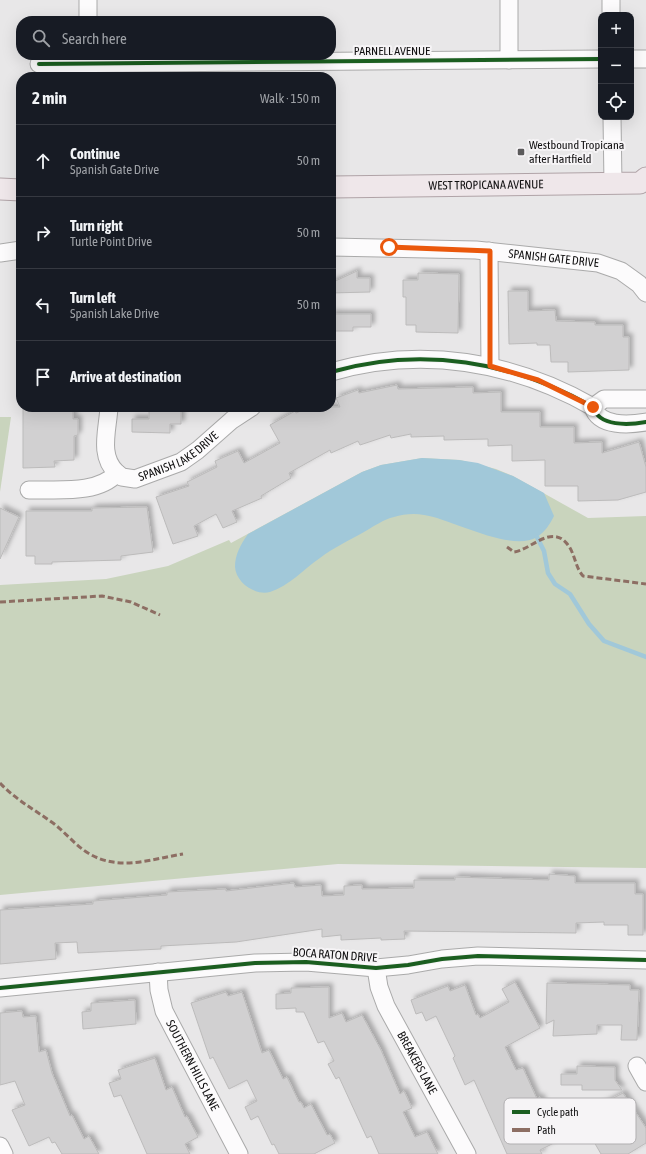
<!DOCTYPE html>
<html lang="en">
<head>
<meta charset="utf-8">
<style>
	body { margin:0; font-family:"Asap Condensed",sans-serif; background:#20242c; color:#f1f3f6 }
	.controls { position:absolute; right:12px; top:12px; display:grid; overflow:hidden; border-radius:8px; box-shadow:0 4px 16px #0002 }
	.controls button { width:36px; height:36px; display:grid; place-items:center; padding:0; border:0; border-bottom:1px solid #363941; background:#171b24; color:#f1f3f6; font:20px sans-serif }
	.stop { position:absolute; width:12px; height:12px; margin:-9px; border:3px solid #ea580c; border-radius:50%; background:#fff }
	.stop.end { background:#ea580c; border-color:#fff; box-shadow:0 1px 4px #0008 }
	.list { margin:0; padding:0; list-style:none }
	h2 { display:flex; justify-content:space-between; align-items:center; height:52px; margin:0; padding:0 16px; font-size:17px }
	h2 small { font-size:13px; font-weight:400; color:#9ea1a6 }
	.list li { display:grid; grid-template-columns:26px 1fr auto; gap:12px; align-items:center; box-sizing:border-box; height:72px; padding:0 16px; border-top:1px solid #363941 }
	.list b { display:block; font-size:15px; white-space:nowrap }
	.list p { margin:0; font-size:13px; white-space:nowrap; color:#9ea1a6 }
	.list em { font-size:13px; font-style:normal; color:#9ea1a6 }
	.icon { flex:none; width:22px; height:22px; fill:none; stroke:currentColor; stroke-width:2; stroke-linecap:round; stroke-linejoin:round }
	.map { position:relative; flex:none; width:646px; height:1154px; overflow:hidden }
	.search { position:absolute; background:#171b24; box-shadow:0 4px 16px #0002; left:16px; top:16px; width:320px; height:44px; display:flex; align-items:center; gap:10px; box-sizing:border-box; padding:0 14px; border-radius:16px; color:#9ea1a6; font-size:15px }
	.panel { position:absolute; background:#171b24; box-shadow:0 4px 16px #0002; left:16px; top:72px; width:320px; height:340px; border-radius:16px }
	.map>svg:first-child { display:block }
	.green { fill:#c9d4bd }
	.water { fill:#a1c8d9 }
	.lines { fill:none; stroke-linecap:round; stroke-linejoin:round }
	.stream { stroke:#a1c8d9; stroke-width:4.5 }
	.building { fill:#d1d0d1; stroke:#bcbbbb; filter:url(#shadow) }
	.minor-casing { stroke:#aaa; stroke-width:19 }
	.major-casing { stroke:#b0a3a7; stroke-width:23 }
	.minor { stroke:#fcfbfc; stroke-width:17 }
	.major { stroke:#efe7ea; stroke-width:21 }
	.quiet { stroke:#8d6e63; stroke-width:3; stroke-dasharray:6 3; stroke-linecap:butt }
	.cycleway-casing { stroke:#f6f4f6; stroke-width:6 }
	.cycleway { stroke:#1b5e20; stroke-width:4 }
	.route { stroke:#ea580c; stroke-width:5 }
	.poi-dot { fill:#5c5b5c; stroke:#f6f4f6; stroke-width:1.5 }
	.labels { text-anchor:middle; stroke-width:4; stroke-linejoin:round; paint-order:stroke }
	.street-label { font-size:12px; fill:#100f10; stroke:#f6f4f6 }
	.poi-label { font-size:12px; fill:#100f10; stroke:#f6f4f6; text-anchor:start }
	.key { fill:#f6f4f6; stroke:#b1afb1; stroke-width:1 }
	.key-label { font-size:11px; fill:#100f10 }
</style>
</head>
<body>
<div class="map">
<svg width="646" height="1154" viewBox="0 0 646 1154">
	<defs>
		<filter id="shadow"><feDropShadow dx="3.5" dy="-3.5" stdDeviation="2" flood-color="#0004"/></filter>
	</defs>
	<rect width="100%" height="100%" fill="#e8e7e8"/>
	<!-- green -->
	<g class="green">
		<path d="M0 417H11L0 492Z"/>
		<path d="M422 458 460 460 496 469 513 476 588 518 646 516V868L338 864 0 895V585L106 579 168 566 229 540 231 543 362 472 381 465Z"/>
	</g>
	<!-- water -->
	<path class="water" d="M422 458 459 460 478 463 513 476 544 493 554 516C550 524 545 532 537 537 511 553 452 519 424 515 415 513 403 514 394 517 384 519 373 527 364 532 350 540 333 548 320 558 304 569 289 586 270 592 256 596 236 583 235 567 235 554 241 544 248 534L362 472 381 465Z"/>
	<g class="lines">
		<!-- stream -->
		<path class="stream" d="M537 537 544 551 548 573 555 584 570 594 589 624 604 641 646 657"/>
	</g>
	<!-- building -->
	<g class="building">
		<path d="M357 271V278H370V292L331 293V283Z"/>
		<path d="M418 273 459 274 458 333 416 332V325H406V297H403V280H418Z"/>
		<path d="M508 291H528V311L555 310 556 321 595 322V325H623V337H629V370L568 372V362H551L550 345H537V343L509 344Z"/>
		<path d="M331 314H371V327H353V331H331Z"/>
		<path d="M397 385 398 389 473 387V393L501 392V412H540V427H574V443L602 442V453L639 442 646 467V492L618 500 578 501V486H545V460L512 461V445L488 446V439L444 440V436L411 437V434L391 438 390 435 360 445 358 441 331 453 330 450 289 473 291 478 261 496 262 498 232 511 237 522 223 528 216 514 194 526 198 536 173 544 156 497 189 486 187 482 217 467 215 461 238 451 244 463 280 443 270 425 295 411 296 413 311 407H340L336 398 358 390 359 393Z"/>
		<path d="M149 407H181V424H170V433L132 432V419H149Z"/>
		<path d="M23 409H73V419H78V435L74 436V460L54 461 55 467 23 468Z"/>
		<path d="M147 507 153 552 121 556V560L52 562V564H35V556H26V511H92V508Z"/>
		<path d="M0 508 19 517 0 559Z"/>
		<path d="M549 874 575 876V883H635V894H643V935H628V925H604V922L576 923V933L404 931 405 939 381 940V938L341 940V935L322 937V929L236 942 161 946V949L78 953 77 942 55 943 56 959 0 964V910L93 904V901L167 895V892L226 889V891L294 883 295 887 321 885 322 896 344 895V886L362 885V889L414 888V880H455V877L549 880Z"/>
		<path d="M515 982 540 1028 505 1047 516 1070 523 1068 537 1099 540 1097 548 1114 546 1115 558 1141 540 1150 542 1154H507L474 1080 465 1085 453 1058 455 1056 436 1016 426 1021 422 1012 416 1014 411 1000 448 986 450 991 465 985 476 1015 478 1014 480 1018 509 1002 502 989Z"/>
		<path d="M547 983 630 985V990H639L637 1040H621L622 1025H597V1034L553 1036 554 1020 546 1024Z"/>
		<path d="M329 987V1018L342 1013 346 1022 362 1015 381 1050 400 1094 404 1091 412 1108 403 1112 415 1137 427 1132 438 1154H379L371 1136 367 1138 339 1077 336 1079 328 1064 334 1061 324 1041 318 1043 304 1012H296V1008L276 1009V994L291 993V988Z"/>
		<path d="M226 992 228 996 242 992 262 1053 269 1050 283 1079 287 1077 299 1102H301L304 1108 311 1104 327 1135 330 1134 335 1143 314 1154H279L274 1144 272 1145 258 1116 251 1120 245 1107 257 1101 247 1080 229 1089 213 1057 210 1059 191 1003Z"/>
		<path d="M135 1000 136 1024 83 1029 82 1012 91 1011V1003Z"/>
		<path d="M22 1011 23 1017 36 1016 39 1052 46 1050 52 1073 70 1116 72 1115 84 1139 89 1136 99 1154H62L55 1142 52 1143 49 1137 29 1146 12 1110 25 1105 15 1081 0 1085V1013Z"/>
		<path d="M155 1058 166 1090 172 1087 185 1117 187 1116 198 1137 185 1144 190 1154H147L121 1095 114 1097 109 1083 121 1079 118 1070Z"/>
		<path d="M577 1066 615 1067V1080L622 1090H582V1085H561V1074H577Z"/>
		<path d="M623 1093 646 1128V1143L628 1154H601L579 1116Z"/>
	</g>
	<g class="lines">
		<!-- minor casing -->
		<g class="minor-casing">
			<g id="minor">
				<path d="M509 0V60"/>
				<path d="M611 0V15"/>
				<path d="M88 21V0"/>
				<path d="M631 59H646"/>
				<path d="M39 64 601 59"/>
				<path d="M612 117 613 184"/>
				<path id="s1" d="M331 247 476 250 598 263 621 271 639 284 646 293"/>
				<path d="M489 251 490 366"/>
				<path d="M0 253 21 250"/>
				<path d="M331 372C421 346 513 361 593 407 599 427 629 425 646 422"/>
				<path d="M109 407C108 429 98 456 117 473"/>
				<path d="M593 407 604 399H646"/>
				<path id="s2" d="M29 490C57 489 97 495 117 473L122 477 135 479 181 462 198 450 232 420 252 407"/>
				<path id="s3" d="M376 968 379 987 386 1006 467 1154"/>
				<path id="s4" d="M158 972 159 990 164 1011 239 1154"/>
				<path d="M0 988 255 963 306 962 376 968 408 965 442 959 478 956 646 960"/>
				<path d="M637 1066 646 1082"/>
				<path d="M0 1146 4 1154"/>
			</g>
		</g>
		<!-- major casing -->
		<g class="major-casing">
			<g id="major">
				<path id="s5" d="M331 187 640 183 646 178"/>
				<path d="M0 189 21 190"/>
			</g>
		</g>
		<!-- minor -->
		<use href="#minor" class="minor"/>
		<!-- major -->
		<use href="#major" class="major"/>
		<!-- quiet -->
		<g class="quiet">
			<path d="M507 547 514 552C531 550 552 523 568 545 575 554 575 567 583 576L646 584"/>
			<path d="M0 602 102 596 131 602 160 615"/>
			<path d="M0 783C16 800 35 810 53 823 66 833 75 845 88 853 119 872 151 859 183 854"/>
		</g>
		<!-- cycleway casing -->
		<g class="cycleway-casing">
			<g id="cycleway">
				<path d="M39 64 601 59"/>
				<path d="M331 372C421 346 513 361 593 407 599 427 629 425 646 422"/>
				<path d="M0 988 255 963 306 962 376 968 408 965 442 959 478 956 646 960"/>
			</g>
		</g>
		<!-- cycleway -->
		<use href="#cycleway" class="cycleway"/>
	</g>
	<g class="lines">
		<!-- route -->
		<path class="route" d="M389 247 490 251V366L538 380 593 407"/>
	</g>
	<!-- markers -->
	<rect class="poi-dot" x="517" y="148" width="8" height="8" rx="2"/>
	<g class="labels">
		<!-- street labels -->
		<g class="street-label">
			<text x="392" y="55">PARNELL AVENUE</text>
			<text dy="4" stroke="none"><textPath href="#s5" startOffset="155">WEST TROPICANA AVENUE</textPath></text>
			<text dy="4" stroke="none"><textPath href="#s1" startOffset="223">SPANISH GATE DRIVE</textPath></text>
			<text dy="4" stroke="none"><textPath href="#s2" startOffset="161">SPANISH LAKE DRIVE</textPath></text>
			<text transform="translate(335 955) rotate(4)" y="4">BOCA RATON DRIVE</text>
			<text dy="4" stroke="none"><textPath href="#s3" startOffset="104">BREAKERS LANE</textPath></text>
			<text dy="4" stroke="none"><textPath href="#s4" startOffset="101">SOUTHERN HILLS LANE</textPath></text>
		</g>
		<!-- poi labels -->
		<g class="poi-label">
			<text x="529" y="149">Westbound Tropicana<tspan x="529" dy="14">after Hartfield</tspan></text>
		</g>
	</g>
	<!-- legend -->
	<rect x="504" y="1098" width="132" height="46" rx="6" class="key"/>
	<rect x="512" y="1110" width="18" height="4" fill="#1b5e20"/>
	<rect x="512" y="1128" width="18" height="4" fill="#8d6e63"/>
	<g class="key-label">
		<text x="537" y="1116">Cycle path</text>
		<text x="537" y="1134">Path</text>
	</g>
</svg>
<div class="controls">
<button>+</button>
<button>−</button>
<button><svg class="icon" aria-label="locate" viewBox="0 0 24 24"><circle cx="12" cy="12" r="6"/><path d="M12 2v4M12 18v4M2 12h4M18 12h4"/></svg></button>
</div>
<div class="stop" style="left:389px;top:247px"></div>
<div class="stop end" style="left:593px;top:407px"></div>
<div class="search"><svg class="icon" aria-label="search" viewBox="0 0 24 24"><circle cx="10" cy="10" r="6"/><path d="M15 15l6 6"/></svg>Search here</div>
<section class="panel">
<h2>2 min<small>Walk · 150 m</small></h2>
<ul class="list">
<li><svg class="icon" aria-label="ahead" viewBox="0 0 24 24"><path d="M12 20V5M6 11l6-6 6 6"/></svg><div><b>Continue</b><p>Spanish Gate Drive</p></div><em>50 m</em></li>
<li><svg class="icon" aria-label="right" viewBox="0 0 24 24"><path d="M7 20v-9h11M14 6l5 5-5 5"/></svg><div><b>Turn right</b><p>Turtle Point Drive</p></div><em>50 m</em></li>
<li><svg class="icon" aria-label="left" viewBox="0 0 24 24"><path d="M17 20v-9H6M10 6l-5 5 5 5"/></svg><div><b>Turn left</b><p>Spanish Lake Drive</p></div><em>50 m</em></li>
<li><svg class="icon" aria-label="arrive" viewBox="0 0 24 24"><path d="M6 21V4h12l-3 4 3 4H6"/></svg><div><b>Arrive at destination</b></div></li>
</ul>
</section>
</div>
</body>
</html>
